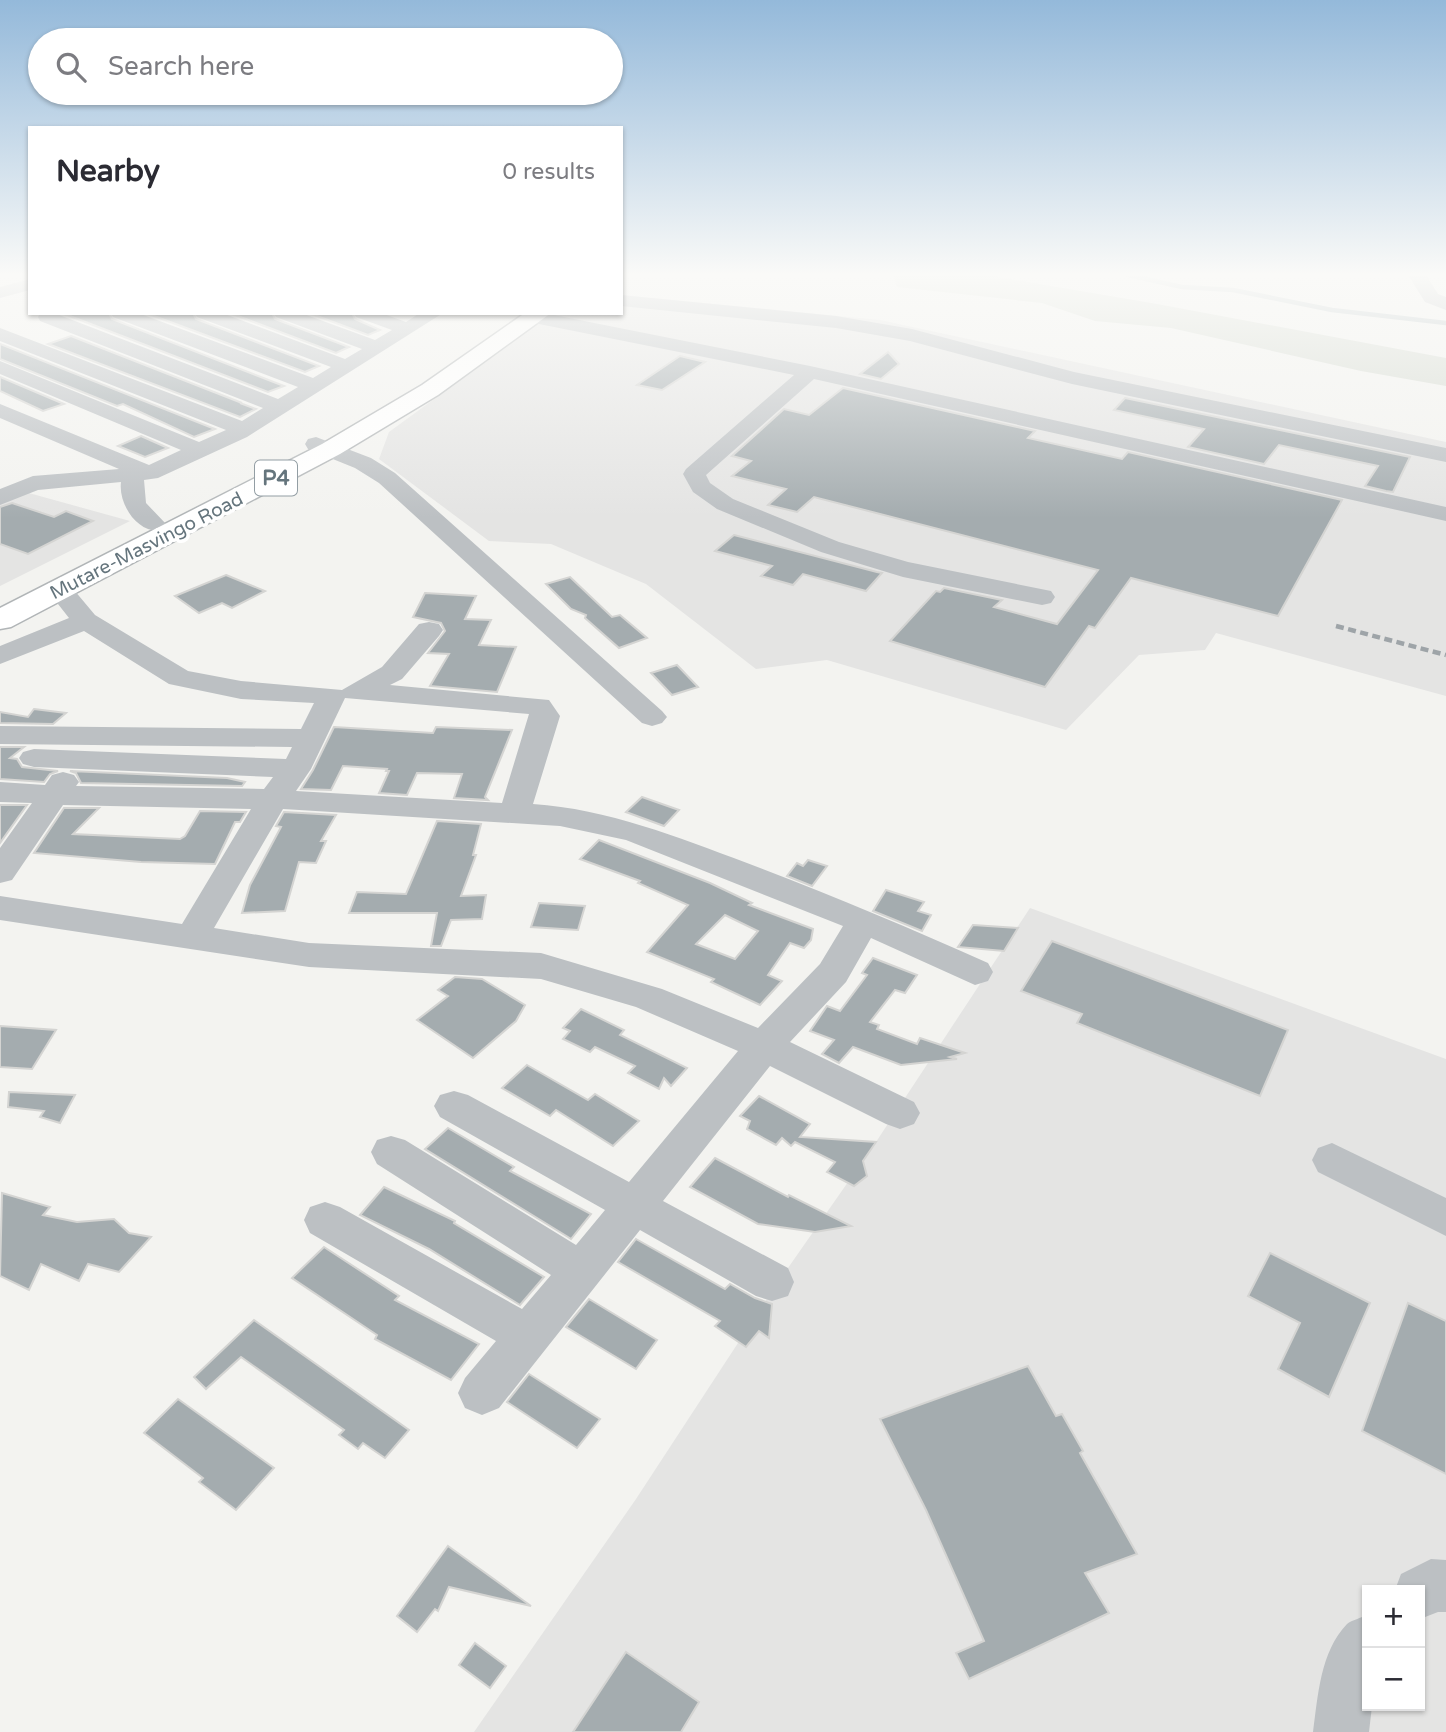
<!DOCTYPE html>
<html lang="en">
<head>
<meta charset="utf-8">
<style>
	body { margin:0; font-family:"Varela Round",sans-serif; background:#f2f2f3; color:#2b2b33 }
	.controls { position:absolute; right:21px; bottom:21px; display:grid; overflow:hidden; border-radius:0px; box-shadow:0 2px 5px #0004 }
	.controls button { width:63px; height:63px; display:grid; place-items:center; padding:0; border:0; border-bottom:2px solid #e1e1e2; background:#fff; color:#2b2b33; font:35px sans-serif }
	.list { margin:0; padding:0; list-style:none }
	h2 { display:flex; justify-content:space-between; align-items:center; height:91px; margin:0; padding:0 28px; font-size:30px }
	h2 small { font-size:23px; font-weight:400; color:#7c7c81 }
	.icon { flex:none; width:38px; height:38px; fill:none; stroke:currentColor; stroke-width:2; stroke-linecap:round; stroke-linejoin:round }
	.map { position:relative; flex:none; width:1446px; height:1732px; overflow:hidden }
	.search { position:absolute; background:#fff; box-shadow:0 2px 5px #0004; left:28px; top:28px; width:595px; height:77px; display:flex; align-items:center; gap:18px; box-sizing:border-box; padding:0 24px; border-radius:38px; color:#7c7c81; font-size:26px }
	.panel { position:absolute; background:#fff; box-shadow:0 2px 5px #0004; left:28px; top:126px; width:595px; height:189px; border-radius:0px }
	.map>svg:first-child { display:block }
	.built { fill:#e4e4e3; fill-rule:evenodd }
	.green { fill:#d5dad1 }
	.lines { fill:none; stroke-linecap:round; stroke-linejoin:round }
	.stream { stroke:#b6c1c4; stroke-width:4.5 }
	.building { fill:#a4acaf; stroke:#d4d4d2; stroke-width:2; fill-rule:evenodd }
	.highway-casing { stroke:#b1b5b7; stroke-width:3 }
	.minor { fill:#bcc0c3; fill-rule:evenodd }
	.highway { fill:#fff; fill-rule:evenodd }
	.rail { stroke:#9ea4a8; stroke-width:4.5; stroke-dasharray:8 4.5; stroke-linecap:butt }
	.labels { text-anchor:middle; stroke-width:7; stroke-linejoin:round; paint-order:stroke }
	.far-street-label { font-size:19px; fill:#65757d; stroke:#fff }
	.shield { fill:#fff; stroke:#939ea4; stroke-width:2 }
	.shield-label { font-size:21px; font-weight:bold; fill:#65757d }
</style>
</head>
<body>
<div class="map">
<svg width="1446" height="1732" viewBox="0 0 1446 1732">
	<rect width="100%" height="100%" fill="#f3f3f0"/>
	<!-- built -->
	<g class="built">
		<path d="M621 295 880 320 1446 442V696L1216 633 1205 650 1139 655 1066 730 827 660 756 669 646 584 551 544 489 541 379 459 389 432 552 313H621Z"/>
		<path d="M18 490 130 521 0 586V498Z"/>
		<path d="M1030 908 1446 1059V1732H474L636 1499 774 1288 876 1142ZM1367 1590H1420V1706H1367Z"/>
	</g>
	<!-- green -->
	<path class="green" d="M893 275H987L1157 304 1446 358V386L1361 371 1171 328 1095 321 1042 303 897 287Z"/>
	<g class="lines">
		<!-- stream -->
		<path class="stream" d="M1128 275 1182 287 1233 290 1332 310 1446 323"/>
	</g>
	<!-- building -->
	<g class="building">
		<path d="M62 313H109L112 319 284 386 268 392Z"/>
		<path d="M146 313H193L196 319 319 366 305 372Z"/>
		<path d="M230 313H272L275 319 349 347 336 353Z"/>
		<path d="M309 313H352L355 319 380 330 368 335Z"/>
		<path d="M71 336 242 403H240L256 409 240 417 48 344Z"/>
		<path d="M0 344 215 429 194 437 123 404 117 406 0 359Z"/>
		<path d="M888 352 899 364 881 379 860 374Z"/>
		<path d="M680 356 705 362 662 390 637 385Z"/>
		<path d="M0 377 64 404 43 411 0 391Z"/>
		<path d="M843 388 1035 431 1028 438 1122 459 1128 452 1342 500 1278 616 1131 578 1095 628 1089 626 1045 687 890 641 936 591 940 592 944 588 1002 600 994 607 1057 624 1098 570 814 497 797 512 768 505 786 489 732 476 751 461 732 456 784 409 809 415Z"/>
		<path d="M1125 398 1410 457 1393 492 1386 491 1365 486 1378 466 1279 445 1264 464 1188 447 1204 429 1114 410Z"/>
		<path d="M141 436 168 448 145 457 118 446Z"/>
		<path d="M12 503 54 517 66 511 93 521 28 554 0 544V507Z"/>
		<path d="M734 535 877 572 882 573 866 591 803 574 793 585 761 576 772 566 715 551Z"/>
		<path d="M226 575 265 591 232 608 222 603 199 613 175 596Z"/>
		<path d="M570 577 612 617 620 615 647 638 619 648 585 618 586 615 571 609 546 584Z"/>
		<path d="M425 593 476 596 465 619 491 620 479 645 516 647 497 692 430 686 449 654 428 653 445 631 441 623 413 617Z"/>
		<path d="M677 665 698 687 672 695 651 673Z"/>
		<path d="M34 709 66 713 53 724 0 723V712L28 717Z"/>
		<path d="M334 727 433 733 436 727 512 730 485 797 488 800 454 798 462 774 417 773 407 795 379 793 389 771H386L387 769 343 766 331 790 301 789 313 770Z"/>
		<path d="M0 747H24L10 758 17 759 22 767 58 771 50 774 44 782 0 779Z"/>
		<path d="M70 771 227 778 245 782 242 786 81 783 76 773Z"/>
		<path d="M642 797 679 810 664 826 626 812Z"/>
		<path d="M0 805H27L0 843Z"/>
		<path d="M64 808H99L73 834 180 839 185 836 200 811 246 812 240 822H235L215 864 141 862 34 853Z"/>
		<path d="M284 812 336 815 321 841H326L316 863 299 862 285 911 242 913 250 885 281 827 276 826Z"/>
		<path d="M437 821 481 824 473 855H476L461 896 486 895 482 919 451 920 441 946H431L437 913H349L357 892 406 894Z"/>
		<path d="M599 840 710 883 752 903 749 905 813 929 811 940 804 948 790 943 768 975 782 981 760 1005 711 982 714 979 647 952 688 905 638 883 640 881 580 859ZM725 915 758 931 735 959 696 944Z"/>
		<path d="M808 860 827 866 812 886 787 876 797 863 803 866Z"/>
		<path d="M886 890 924 902 918 911 931 915 922 931 873 911Z"/>
		<path d="M539 903 585 906 578 930 531 927Z"/>
		<path d="M973 925 1018 928 1004 951 958 947Z"/>
		<path d="M1052 941 1288 1030 1260 1096 1077 1023 1082 1014 1021 991Z"/>
		<path d="M873 958 917 975 905 993 895 990 870 1022 879 1025 877 1029 917 1044 920 1038 965 1053 950 1057 957 1059 901 1065 853 1047 839 1063 822 1054 834 1040 810 1031 827 1006 840 1011 867 975 862 973Z"/>
		<path d="M455 977 482 979 525 1005 516 1021 473 1058 417 1020 448 996 438 990Z"/>
		<path d="M581 1009 624 1030 620 1035 687 1068 671 1086 664 1078 659 1089 628 1073 635 1066 595 1047 590 1052 563 1039 570 1031 563 1028Z"/>
		<path d="M0 1026 56 1030 32 1069 0 1067Z"/>
		<path d="M527 1065 588 1100 595 1094 639 1121 613 1146 556 1110 550 1116 502 1088Z"/>
		<path d="M9 1092 75 1095 60 1123 40 1117 44 1111 8 1107Z"/>
		<path d="M759 1096 810 1124 800 1137 876 1142 863 1161 867 1176 854 1186 827 1172 835 1162 795 1142 791 1146 782 1138 776 1145 747 1129 750 1121 740 1116Z"/>
		<path d="M448 1128 514 1167 510 1171 591 1214 571 1239 568 1237 425 1149Z"/>
		<path d="M715 1158 788 1197 789 1195 851 1226 815 1232 758 1224 690 1187Z"/>
		<path d="M384 1187 455 1221 454 1223 544 1277 520 1305 429 1249 360 1215Z"/>
		<path d="M2 1193 50 1207 43 1215 77 1222 114 1219 129 1233 151 1237 119 1272 88 1264 79 1281 41 1264 29 1290 0 1276Z"/>
		<path d="M636 1239 725 1289 730 1284 755 1298 772 1304 769 1338 759 1331 746 1347 715 1326 720 1321 618 1262Z"/>
		<path d="M324 1247 399 1296 395 1300 479 1344 451 1380 375 1339 377 1335 292 1278Z"/>
		<path d="M1270 1253 1370 1303 1329 1397 1278 1369 1300 1323 1248 1296Z"/>
		<path d="M589 1299 657 1340 636 1369 566 1327Z"/>
		<path d="M1408 1303 1446 1321V1474L1362 1431Z"/>
		<path d="M254 1320 409 1430 385 1458 363 1443 358 1449 339 1435 344 1430 241 1357 206 1389 194 1377Z"/>
		<path d="M1028 1366 1056 1416 1062 1414 1083 1451 1080 1453 1137 1554 1085 1573 1109 1613 969 1679 956 1653 984 1641 926 1510 880 1419Z"/>
		<path d="M529 1374 600 1419 577 1448 507 1402Z"/>
		<path d="M178 1399 274 1468 236 1510 199 1482 203 1478 144 1433Z"/>
		<path d="M448 1546 531 1606 449 1587 438 1611 435 1609 417 1632 397 1616Z"/>
		<path d="M475 1643 506 1666 490 1688 459 1665Z"/>
		<path d="M626 1652 699 1702 681 1732H573Z"/>
	</g>
	<g class="lines">
		<!-- highway casing -->
		<g class="highway-casing">
			<path id="highway" d="M525 313H551L438 395 340 454 11 627 0 629V608L322 444 422 385Z"/>
		</g>
		<!-- minor -->
		<g class="minor">
			<path d="M1408 275H1426L1438 294 1446 297V310L1425 302Z"/>
			<path d="M30 279V290L0 298V287Z"/>
			<path d="M621 295 836 316 912 329 1074 372 1446 448V462L1072 384 910 341 836 328 621 306Z"/>
			<path d="M40 313H54L278 399 298 387 113 317 111 313H138L313 378 331 367 197 317 195 313H222L345 359 362 349 276 317 274 313H301L375 340 392 330 356 317 354 313H381L406 322 420 313H443L247 437 158 478 144 480 146 503 167 525 164 530C139 536 118 505 121 482L38 490 0 505V489L33 476 119 469 0 418V404L149 465 181 450 0 374V361L199 442 226 430 0 341V328L242 421 263 408 40 321 38 317Z"/>
			<path d="M527 313H544L810 366 1446 507V521L814 379 706 475 710 483 733 499 839 542 908 562 1051 591 1055 597 1051 603 1042 605 903 577 821 552 717 509 693 492 683 474 686 469 794 375 534 323 527 321 525 317Z"/>
			<path d="M316 437 371 458 395 473 662 711 667 717 662 723 652 726 642 723 379 483 355 468 308 449 305 444 308 439Z"/>
			<path d="M60 582 69 584 95 615 188 671 241 681 342 690 382 667 419 624 429 622 439 624 443 630 439 636 402 679 390 685 549 700 560 716 533 804C608 809 677 837 747 863 828 894 908 927 988 963L993 972 988 981 975 985 871 938 846 982 790 1042 914 1102 920 1113 914 1124 900 1129 886 1124 770 1066 663 1201 788 1268 794 1282 788 1296 772 1301 756 1296 640 1230 499 1408 482 1415 465 1408 458 1393 465 1378 496 1341 310 1233 304 1220 310 1207 325 1202 340 1207 522 1309 551 1275 377 1164 371 1152 377 1140 391 1136 405 1140 576 1245 605 1210 440 1117 434 1106 440 1095 454 1091 468 1095 629 1182 738 1051 636 1007 541 979 309 967 0 920V896L182 924 251 809 63 805 12 880 0 883V848L32 803 0 802V782L45 785 52 775 63 772 74 775 79 782 76 786 264 789 273 777 34 767 23 764 19 758 23 752 34 749 286 759 292 747 0 744V726L301 729 314 703 241 699 169 684 84 631 0 664V646L69 618 47 590 51 584ZM345 698 529 714 502 803 296 791 311 769ZM283 809 560 826 626 840 843 926 820 964 758 1028 662 989 541 953 309 943 214 928Z"/>
			<path d="M1332 1143 1446 1198V1236L1318 1172 1312 1160 1318 1148Z"/>
			<path d="M1431 1559 1446 1560V1612H1438L1420 1619V1590H1395L1401 1574Z"/>
			<path d="M1367 1615V1706H1372L1369 1732H1313C1318 1696 1320 1652 1347 1624 1352 1620 1361 1618 1367 1615Z"/>
		</g>
		<!-- highway -->
		<use href="#highway" class="highway"/>
		<!-- rail -->
		<path class="rail" d="M1336 626 1446 655"/>
	</g>
	<!-- sky -->
	<linearGradient id="sky" x2="0" y2="1"><stop stop-color="#94b9da"/><stop offset="0.53" stop-color="#fafaf8"/><stop offset="1" stop-color="#fafaf8" stop-opacity="0"/></linearGradient>
	<rect width="1446" height="518" fill="url(#sky)"/>
	<g class="labels">
		<!-- far-street labels -->
		<g class="far-street-label">
			<text transform="translate(146 545) rotate(-27)" y="7">Mutare-Masvingo Road</text>
		</g>
		<!-- shield labels -->
		<rect class="shield" x="255" y="460.5" width="42" height="35" rx="5"/>
		<g class="shield-label">
			<text x="276" y="485">P4</text>
		</g>
	</g>
</svg>
<div class="controls">
<button>+</button>
<button>−</button>
</div>
<div class="search"><svg class="icon" aria-label="search" viewBox="0 0 24 24"><circle cx="10" cy="10" r="6"/><path d="M15 15l6 6"/></svg>Search here</div>
<section class="panel">
<h2>Nearby<small>0 results</small></h2>
<ul class="list">
</ul>
</section>
</div>
</body>
</html>
